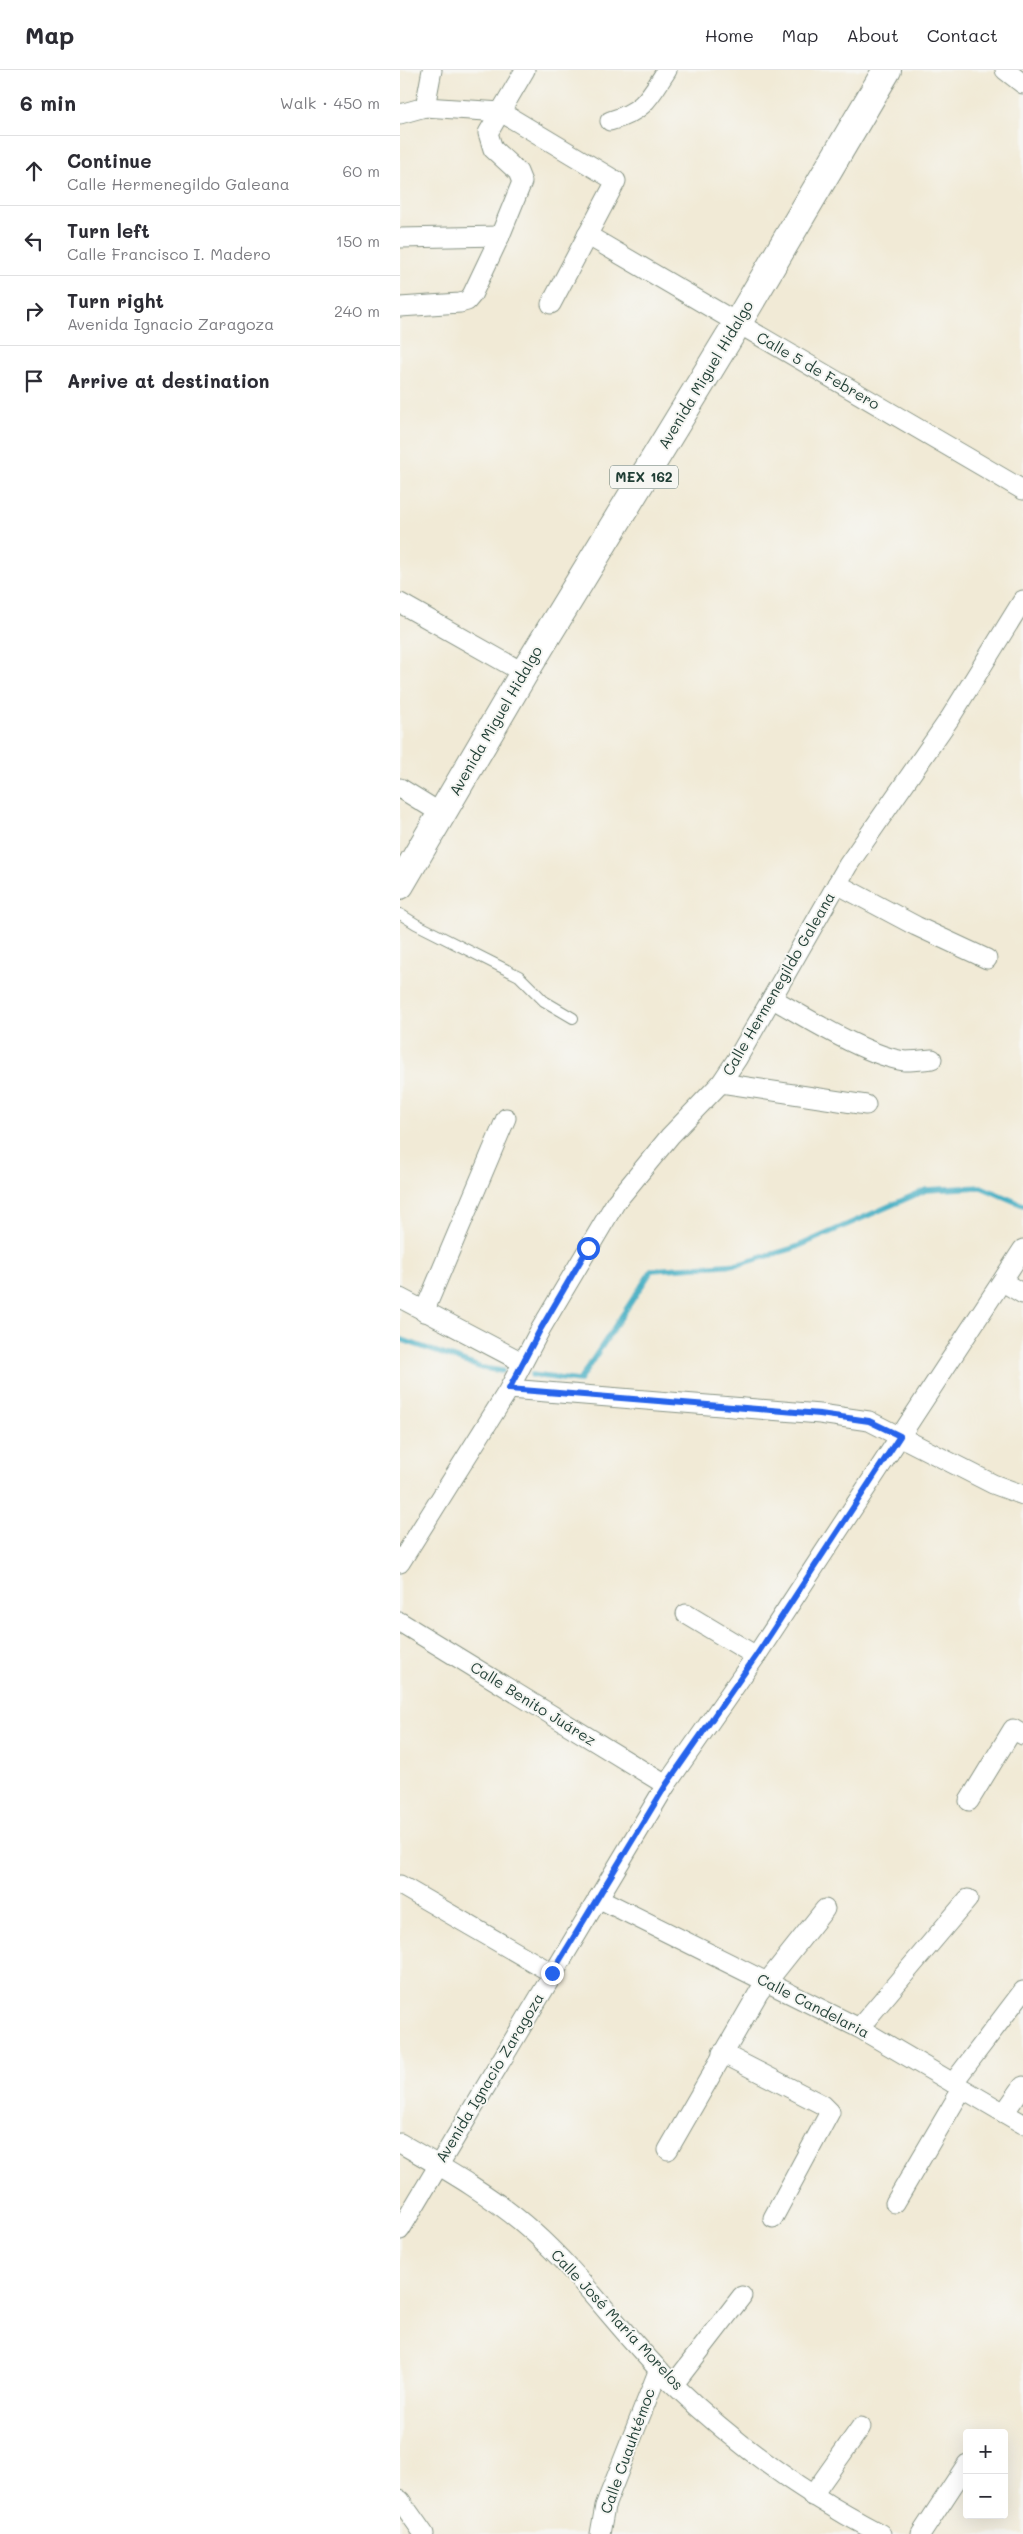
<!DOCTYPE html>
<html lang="en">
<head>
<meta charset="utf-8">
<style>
	body { margin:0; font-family:Mali,sans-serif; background:#f2f2f3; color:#2b2b33 }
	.controls { position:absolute; right:15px; bottom:15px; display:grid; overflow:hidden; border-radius:5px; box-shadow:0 5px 20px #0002 }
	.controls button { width:45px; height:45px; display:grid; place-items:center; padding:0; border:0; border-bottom:1px solid #e1e1e2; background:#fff; color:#2b2b33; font:25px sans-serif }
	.stop { position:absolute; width:15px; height:15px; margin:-11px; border:4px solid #2563eb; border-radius:50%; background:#fff }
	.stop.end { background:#2563eb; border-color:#fff; box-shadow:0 1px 5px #0008 }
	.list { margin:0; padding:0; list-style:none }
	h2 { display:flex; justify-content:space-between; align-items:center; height:65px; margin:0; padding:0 20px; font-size:21px }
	h2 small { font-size:16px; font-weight:400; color:#7c7c81 }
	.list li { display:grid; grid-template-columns:32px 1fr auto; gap:15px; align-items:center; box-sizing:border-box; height:70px; padding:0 20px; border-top:1px solid #e1e1e2 }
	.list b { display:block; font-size:19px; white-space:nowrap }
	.list p { margin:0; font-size:16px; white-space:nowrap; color:#7c7c81 }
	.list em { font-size:16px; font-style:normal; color:#7c7c81 }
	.icon { flex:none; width:28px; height:28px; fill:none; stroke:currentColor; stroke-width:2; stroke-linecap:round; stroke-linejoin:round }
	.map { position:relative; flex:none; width:623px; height:2464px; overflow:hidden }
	header { display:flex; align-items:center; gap:30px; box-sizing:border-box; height:70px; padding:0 25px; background:#fff; border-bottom:1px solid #e1e1e2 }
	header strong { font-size:24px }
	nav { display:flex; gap:28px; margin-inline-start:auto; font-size:18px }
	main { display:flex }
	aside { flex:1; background:#fff }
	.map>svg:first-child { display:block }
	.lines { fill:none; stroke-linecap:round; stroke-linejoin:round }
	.stream { stroke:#43adc2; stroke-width:5.5 }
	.lane-casing { stroke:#889485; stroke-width:12 }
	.street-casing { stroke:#889485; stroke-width:21 }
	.primary-casing { stroke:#889485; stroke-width:30 }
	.lane { stroke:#fff; stroke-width:10 }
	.street { stroke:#fff; stroke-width:19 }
	.primary { stroke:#fff; stroke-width:28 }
	.route { stroke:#2563eb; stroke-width:6 }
	.labels { text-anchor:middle; stroke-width:4; stroke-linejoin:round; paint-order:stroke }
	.shield { fill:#f6f6f2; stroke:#60746d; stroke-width:1 }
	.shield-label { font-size:14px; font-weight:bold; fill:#1f3d34 }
	.street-label { font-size:15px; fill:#1f3d34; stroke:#f6f6f2 }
</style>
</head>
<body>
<header>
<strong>Map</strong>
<nav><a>Home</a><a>Map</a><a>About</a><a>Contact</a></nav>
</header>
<main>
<aside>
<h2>6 min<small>Walk · 450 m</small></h2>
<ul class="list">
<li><svg class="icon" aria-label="ahead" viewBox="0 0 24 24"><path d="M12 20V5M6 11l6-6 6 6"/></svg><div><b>Continue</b><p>Calle Hermenegildo Galeana</p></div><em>60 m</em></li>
<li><svg class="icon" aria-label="left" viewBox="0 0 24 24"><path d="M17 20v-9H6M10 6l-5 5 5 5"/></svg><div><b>Turn left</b><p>Calle Francisco I. Madero</p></div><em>150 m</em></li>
<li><svg class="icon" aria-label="right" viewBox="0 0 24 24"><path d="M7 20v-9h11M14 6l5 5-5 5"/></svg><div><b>Turn right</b><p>Avenida Ignacio Zaragoza</p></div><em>240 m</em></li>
<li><svg class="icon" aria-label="arrive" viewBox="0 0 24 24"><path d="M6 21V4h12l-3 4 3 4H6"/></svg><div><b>Arrive at destination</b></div></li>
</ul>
</aside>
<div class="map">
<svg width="623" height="2464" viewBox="0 0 623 2464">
	<rect width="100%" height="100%" fill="#f6f6f2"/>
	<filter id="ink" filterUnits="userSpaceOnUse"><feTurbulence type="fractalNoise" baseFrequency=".02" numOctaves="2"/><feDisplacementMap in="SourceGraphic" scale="10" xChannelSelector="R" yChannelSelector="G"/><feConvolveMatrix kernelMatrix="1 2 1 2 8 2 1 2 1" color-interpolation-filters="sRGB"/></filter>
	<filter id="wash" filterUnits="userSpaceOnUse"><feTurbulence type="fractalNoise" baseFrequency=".0096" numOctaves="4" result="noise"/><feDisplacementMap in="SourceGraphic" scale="20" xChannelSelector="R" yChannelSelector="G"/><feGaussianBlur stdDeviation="1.12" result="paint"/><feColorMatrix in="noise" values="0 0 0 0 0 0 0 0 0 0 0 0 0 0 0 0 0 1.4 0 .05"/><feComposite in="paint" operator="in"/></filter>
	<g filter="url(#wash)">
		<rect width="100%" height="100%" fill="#f1ead6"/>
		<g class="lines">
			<!-- stream -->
			<g class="stream">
				<path d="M0 1269 82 1298 102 1301"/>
				<path d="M132 1305 179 1311 252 1200 340 1194 394 1178 526 1120 581 1117 623 1135"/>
			</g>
		</g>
	</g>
	<g filter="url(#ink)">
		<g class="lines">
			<!-- lane casing -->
			<g class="lane-casing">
				<path id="lane" d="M0 844 16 854 119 906 144 931 173 948"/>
			</g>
			<!-- street casing -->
			<g class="street-casing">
				<g id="street">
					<path d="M605 0 623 14"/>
					<path d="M25 37 32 0"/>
					<path d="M0 44 25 37 101 42 216 111 151 234"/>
					<path d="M210 51C244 41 249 28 267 0"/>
					<path d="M187 165 623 420"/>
					<path d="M0 168 100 166"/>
					<path d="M0 237 60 233 67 231 72 225 100 166 122 112 118 102 93 79 88 63 125 0"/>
					<path d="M0 533 124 603"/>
					<path d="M0 718 42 744"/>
					<path d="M437 814 516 856 587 889"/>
					<path d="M373 929C407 948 467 986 505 991 514 991 523 990 532 989"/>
					<path d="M321 1013 466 1035"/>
					<path d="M603 1212 623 1224"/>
					<path d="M0 1228 122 1292"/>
					<path d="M24 1242 106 1048"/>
					<path d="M109 1319 420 1344 469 1351 593 1414 623 1425"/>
					<path d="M0 1493 109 1319 140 1260 216 1132 270 1066 321 1013 337 989 448 795 550 648 623 530"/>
					<path d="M286 1544 356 1586"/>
					<path d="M0 1552 266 1715"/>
					<path d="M569 1731 613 1659 623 1665"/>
					<path d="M0 1815 152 1903"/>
					<path d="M198 1828 459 1958 623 2054"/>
					<path d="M459 1958 568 1829"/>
					<path d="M322 1983 423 2035 430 2042 373 2148"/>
					<path d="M553 2013 623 1921"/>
					<path d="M604 2043 623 2016"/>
					<path d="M0 2073C45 2099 93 2126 132 2161 184 2207 223 2266 273 2314 335 2374 405 2425 481 2464"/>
					<path d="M268 2080 359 1922 425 1839"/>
					<path d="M495 2133 562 2019"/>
					<path d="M0 2160 266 1715 356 1586 623 1179"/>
					<path d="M274 2314 342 2226"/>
					<path d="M412 2426 461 2357"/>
					<path d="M0 2430 24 2464"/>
					<path d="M200 2464 205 2436 259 2299"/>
					<path d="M521 2464 567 2394"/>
				</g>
			</g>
			<!-- primary casing -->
			<g class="primary-casing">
				<path id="primary" d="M0 815 124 603 337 254 487 0"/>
			</g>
			<!-- lane -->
			<use href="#lane" class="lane"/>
			<!-- street -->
			<use href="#street" class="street"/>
			<!-- primary -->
			<use href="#primary" class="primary"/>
		</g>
	</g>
	<g class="lines" filter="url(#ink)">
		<!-- route -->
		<path class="route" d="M152 1903 266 1715 356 1586 500 1366 469 1351 420 1344 109 1319 140 1260 188 1178"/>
	</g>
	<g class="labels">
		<!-- shield labels -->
		<rect class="shield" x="210" y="395.5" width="68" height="23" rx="4"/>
		<g class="shield-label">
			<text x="244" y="412">MEX 162</text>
		</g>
		<!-- street labels -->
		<g class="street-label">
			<text transform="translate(418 301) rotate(30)" y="5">Calle 5 de Febrero</text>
			<text transform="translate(306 305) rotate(-59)" y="5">Avenida Miguel Hidalgo</text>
			<text transform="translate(96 651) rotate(-60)" y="5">Avenida Miguel Hidalgo</text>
			<text transform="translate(379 914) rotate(-60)" y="5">Calle Hermenegildo Galeana</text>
			<text transform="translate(133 1634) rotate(32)" y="5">Calle Benito Juárez</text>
			<text transform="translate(413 1936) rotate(27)" y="5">Calle Candelaria</text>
			<text transform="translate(90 2008) rotate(-59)" y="5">Avenida Ignacio Zaragoza</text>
			<text transform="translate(217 2250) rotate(47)" y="5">Calle José María Morelos</text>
			<text transform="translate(228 2381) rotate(-70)" y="5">Calle Cuauhtémoc</text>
		</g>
	</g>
</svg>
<div class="controls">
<button>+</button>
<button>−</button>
</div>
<div class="stop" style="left:188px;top:1178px"></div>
<div class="stop end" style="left:152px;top:1903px"></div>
</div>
</main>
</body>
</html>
